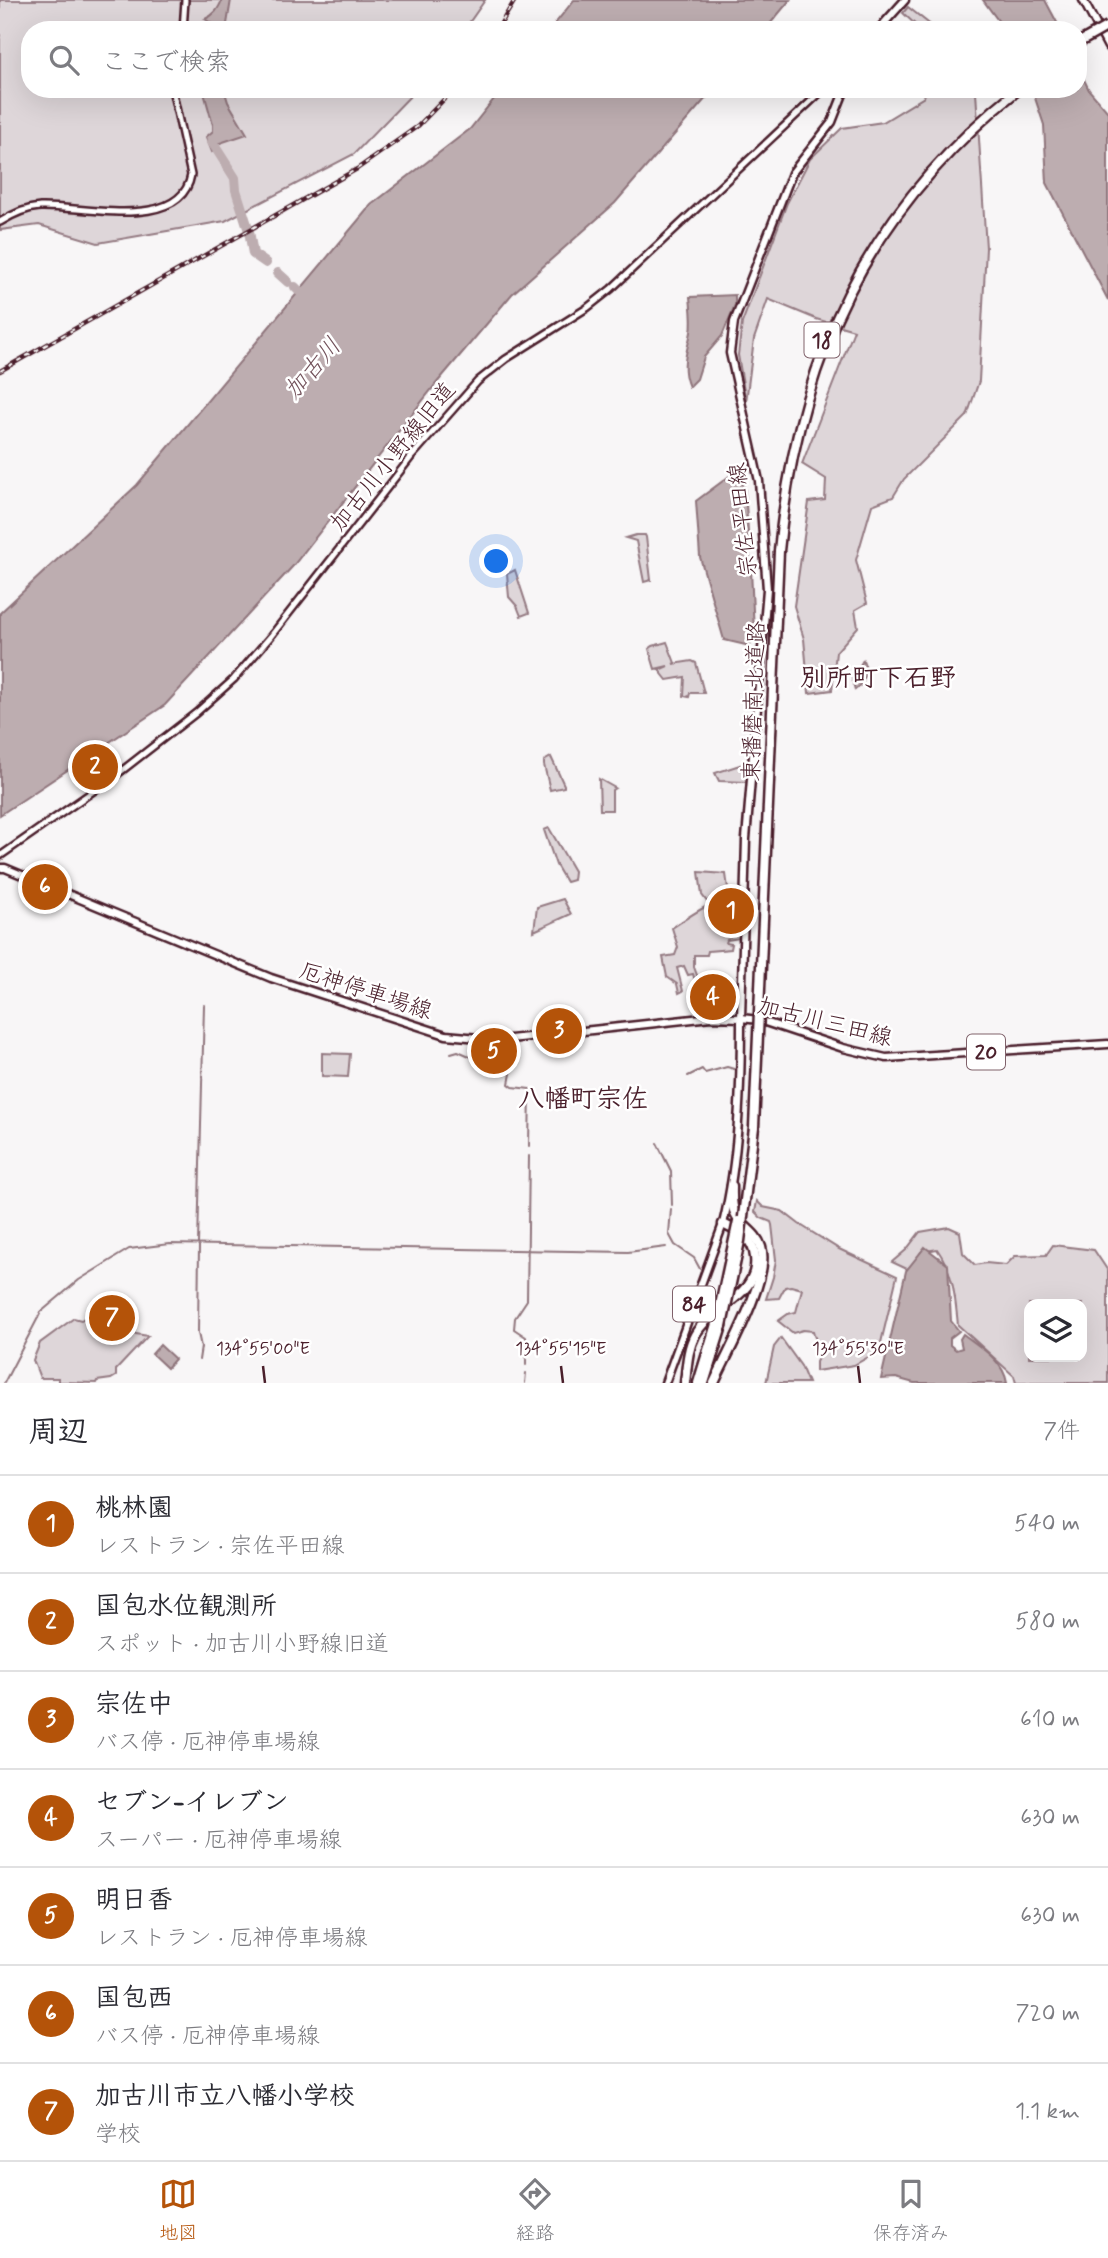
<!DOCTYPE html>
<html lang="ja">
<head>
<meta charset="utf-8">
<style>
	body { margin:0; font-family:Mynerve,"Klee One",sans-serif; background:#f2f2f3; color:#2b2b33 }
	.controls { position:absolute; right:21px; bottom:21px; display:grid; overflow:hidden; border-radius:14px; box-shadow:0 7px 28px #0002 }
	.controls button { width:63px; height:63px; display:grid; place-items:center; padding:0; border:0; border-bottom:2px solid #e1e1e2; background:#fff; color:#2b2b33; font:35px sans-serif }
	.you { position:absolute; left:497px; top:562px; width:24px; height:24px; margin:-18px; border:5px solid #fff; border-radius:50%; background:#1a73e8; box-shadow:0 0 0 10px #1a73e833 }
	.badge { display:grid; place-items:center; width:46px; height:46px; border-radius:50%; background:#b45309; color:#fff; font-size:23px; font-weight:700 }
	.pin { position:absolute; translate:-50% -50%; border:4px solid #fff; box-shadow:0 2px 7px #0006 }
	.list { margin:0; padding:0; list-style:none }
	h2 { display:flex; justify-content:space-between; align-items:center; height:91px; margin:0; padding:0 28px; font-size:30px }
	h2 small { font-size:23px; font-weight:400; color:#7c7c81 }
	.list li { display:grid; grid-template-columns:46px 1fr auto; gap:21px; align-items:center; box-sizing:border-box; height:98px; padding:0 28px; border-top:2px solid #e1e1e2 }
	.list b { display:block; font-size:26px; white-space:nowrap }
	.list p { margin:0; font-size:23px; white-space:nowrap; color:#7c7c81 }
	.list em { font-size:23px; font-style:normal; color:#7c7c81 }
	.icon { flex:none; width:38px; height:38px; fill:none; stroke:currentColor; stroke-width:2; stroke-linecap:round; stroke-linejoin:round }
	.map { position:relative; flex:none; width:1108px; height:1383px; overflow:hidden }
	.search { position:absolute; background:#fff; box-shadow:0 7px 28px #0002; left:21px; right:21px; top:21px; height:77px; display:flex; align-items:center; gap:18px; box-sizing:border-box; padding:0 24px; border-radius:28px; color:#7c7c81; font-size:26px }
	.sheet { height:777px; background:#fff }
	nav { display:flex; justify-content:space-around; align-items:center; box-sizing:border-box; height:98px; border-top:2px solid #e1e1e2; background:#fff; font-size:19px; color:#7c7c81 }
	nav a { display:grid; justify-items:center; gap:4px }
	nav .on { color:#b45309 }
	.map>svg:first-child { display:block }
	.green { fill:#ded6d9; stroke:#947a82; stroke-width:2; fill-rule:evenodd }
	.water { fill:#bdadb0; stroke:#8f747b; stroke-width:2 }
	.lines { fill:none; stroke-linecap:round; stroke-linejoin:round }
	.stream { stroke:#8f747b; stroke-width:2 }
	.river { stroke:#bdadb0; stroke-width:10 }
	.tertiary-casing { stroke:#4a1f2b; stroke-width:10 }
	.secondary-casing { stroke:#4a1f2b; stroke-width:11 }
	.primary-casing { stroke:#4a1f2b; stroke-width:11 }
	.motorway-casing { stroke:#4a1f2b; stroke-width:13 }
	.tertiary { stroke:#fff; stroke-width:5 }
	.secondary { stroke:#fff; stroke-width:6 }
	.primary { stroke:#fff; stroke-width:6 }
	.motorway { stroke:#fff; stroke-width:8 }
	.rail-casing { stroke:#4a1f2b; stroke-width:4.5 }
	.rail { stroke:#fff; stroke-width:2; stroke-dasharray:5; stroke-linecap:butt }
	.motorway-bridge-casing { stroke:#4a1f2b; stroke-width:13; stroke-linecap:butt }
	.motorway-bridge { stroke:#fff; stroke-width:8 }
	.ticks { fill:none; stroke:#4a1f2b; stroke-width:2.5 }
	.labels { text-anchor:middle; stroke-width:5; stroke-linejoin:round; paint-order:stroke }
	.shield { fill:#fff; stroke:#80626b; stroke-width:2 }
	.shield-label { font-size:21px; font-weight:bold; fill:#4a1f2b }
	.street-label { font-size:23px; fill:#4a1f2b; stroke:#fff }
	.water-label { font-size:24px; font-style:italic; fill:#72515a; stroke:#fff }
	.quarter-label { font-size:26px; font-weight:bold; fill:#4a1f2b; stroke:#fff }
	.ticks-label { font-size:18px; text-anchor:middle; fill:#4a1f2b; stroke:#fff; stroke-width:5; stroke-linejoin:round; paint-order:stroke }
</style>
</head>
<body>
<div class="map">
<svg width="1108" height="1383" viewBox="0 0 1108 1383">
	<rect width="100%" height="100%" fill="#f8f6f7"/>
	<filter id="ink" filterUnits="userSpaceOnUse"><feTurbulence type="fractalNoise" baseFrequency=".0143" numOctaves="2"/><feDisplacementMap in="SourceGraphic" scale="14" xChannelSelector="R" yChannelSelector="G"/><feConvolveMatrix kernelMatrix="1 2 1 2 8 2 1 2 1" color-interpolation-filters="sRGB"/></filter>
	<g filter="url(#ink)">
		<!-- green -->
		<g class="green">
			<path d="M0 0H485L464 30H30V89H417L354 154 225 221 98 243 39 225 0 230Z"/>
			<path d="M908 7 937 30H921L903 13Z"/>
			<path d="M926 89H975L976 92 986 248 979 381 967 416 904 479 893 497 872 505 856 560 867 603 855 610 858 627 836 652 832 690 809 693 804 639 794 606 809 502 825 500 826 479 802 464 854 330 816 319 768 299 754 339 746 402 738 355 742 323 787 203 810 159 842 128 883 122 924 97Z"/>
			<path d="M636 535H645L646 537 651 580 644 582 636 541 626 538Z"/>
			<path d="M515 570 529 613 521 616 517 606 509 597 507 574Z"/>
			<path d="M667 642 675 663 673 664 692 661 696 663 704 693H690L689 697 684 696 685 677 667 680 659 670 668 666 655 669 649 649 653 646Z"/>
			<path d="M551 757 564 785V787L550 790 544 765V761Z"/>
			<path d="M749 762 747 782 719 781 715 773Z"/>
			<path d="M599 779 615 788 612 790V810H600Z"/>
			<path d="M549 828 574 871 573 880 566 882 556 865 544 830Z"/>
			<path d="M699 872 726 874 729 896 708 903 702 895Z"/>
			<path d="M741 896 740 938 727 940 726 943 732 944 731 949 708 951 707 955H694V967L701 986 697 988 693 974 688 975 684 966 677 968 683 991 679 993 677 984 667 977 663 957 675 955 678 947 672 928C694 913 713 899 741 896Z"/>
			<path d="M563 899 571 914 534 931 537 907Z"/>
			<path d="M322 1053 350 1054 348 1077 322 1076Z"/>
			<path d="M757 1201 763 1207 782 1211 799 1224 839 1249 897 1276 879 1351 854 1365 816 1371V1362L820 1354 813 1331 803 1330 793 1333 778 1321 788 1314 796 1312 802 1289 791 1286 785 1287 779 1298 766 1299 773 1277 776 1260 772 1225 771 1222 761 1218 755 1212Z"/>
			<path d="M949 1227 960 1232 963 1253 975 1265 986 1263 1006 1265 1015 1256 1046 1255 1053 1245 1094 1250 1108 1271V1383H1016L1014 1376 958 1325C955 1297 954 1273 937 1249L921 1252 914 1264 907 1269 892 1262 906 1250 920 1232ZM1029 1304H1082V1357H1029Z"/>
			<path d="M96 1311 93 1320 100 1331 107 1333 112 1330 148 1336 116 1370V1376L111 1379 97 1381 96 1383 58 1382V1378H40L33 1360 40 1343 74 1318 81 1320Z"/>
			<path d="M781 1338 801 1366 808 1383H766L774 1347Z"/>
		</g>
		<!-- water -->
		<g class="water">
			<path d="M222 0H231L226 30H210L212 24 205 19C214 15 218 10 222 0Z"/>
			<path d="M574 0H790L765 30H550Z"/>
			<path d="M983 0H1045L1061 30H1005Z"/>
			<path d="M1078 67 1089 90 1108 112V300L1047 183 1044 125 1032 89H1078Z"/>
			<path d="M203 89H224L228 102 247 134 217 144V148L212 152 206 137 213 131V125Z"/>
			<path d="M502 89H714L615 203 512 294 435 385 293 566 165 705 0 815V613L137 485 371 205 470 129Z"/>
			<path d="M735 295V305L722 336 704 357 697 379 689 387C680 367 687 352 691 332 693 321 691 308 690 297Z"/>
			<path d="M739 469 745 491 751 570 754 631 750 646 724 640 700 557 696 501Z"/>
			<path d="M863 660 867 671 862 684 855 690 852 679Z"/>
			<path d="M925 1247 948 1265 951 1321 959 1331 950 1338V1345L956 1350 962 1348 960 1339 963 1334C980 1347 1004 1361 1007 1383H914L896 1378 881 1379 906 1271Z"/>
			<path d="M160 1345 175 1359 167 1368 152 1354Z"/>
		</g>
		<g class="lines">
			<!-- stream -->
			<g class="stream">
				<path d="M451 1053 458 1051 474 1058 493 1057 513 1063 509 1084 513 1087 530 1089 529 1146"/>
				<path d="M688 1076 702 1069 705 1073 727 1067 734 1069"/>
				<path d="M657 1143 671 1171 672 1205"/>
				<path d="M671 1209 669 1234 675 1245 694 1258 700 1269"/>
				<path d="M198 1244 204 1005"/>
				<path d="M199 1360 201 1347 198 1333 199 1246"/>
				<path d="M526 1365V1337L514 1329 515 1318 527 1300 529 1156"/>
				<path d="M4 1383 41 1312 79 1280 129 1249 170 1244 628 1252 666 1247"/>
				<path d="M525 1383 526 1373"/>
			</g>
			<!-- river -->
			<g class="river">
				<path d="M212 142 235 178 236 190 249 231 253 254 266 263"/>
				<path d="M278 273 288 282"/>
				<path d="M295 287 299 291"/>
			</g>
			<!-- tertiary casing -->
			<g class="tertiary-casing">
				<g id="tertiary">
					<path d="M183 30 185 0"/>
					<path d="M0 222C13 214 25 208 40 207 80 205 181 233 191 175L172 89"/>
					<path d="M0 856 115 776 196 713 234 679 271 636 412 456 478 381 506 359 587 308 611 289 824 89"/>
				</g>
			</g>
			<!-- secondary casing -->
			<g class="secondary-casing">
				<g id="secondary">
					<path d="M1083 0 1108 47"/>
					<path d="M878 30 905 0"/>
					<path d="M0 868H5L271 978 446 1035 501 1040 711 1017 741 1018 746 839 767 589 759 481 730 353 734 322 792 173 832 122 845 89"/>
				</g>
			</g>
			<!-- primary casing -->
			<g class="primary-casing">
				<path id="primary" d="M665 1383 723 1224C739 1159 741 1085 741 1018L759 1020 843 1048 886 1058 1108 1044"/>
			</g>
			<!-- motorway casing -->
			<g class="motorway-casing">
				<g id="motorway">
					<path d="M779 551C797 360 866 211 1019 89"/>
					<path d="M685 1383C687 1367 687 1350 695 1335 711 1305 760 1297 755 1257 753 1237 739 1232 723 1224"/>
					<path d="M698 1383 716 1324"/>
					<path d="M704 1383 722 1326"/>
					<path d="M714 1383C728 1352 771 1277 761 1247 756 1231 741 1227 735 1213 731 1205 732 1195 732 1186"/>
				</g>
			</g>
			<!-- tertiary -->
			<use href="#tertiary" class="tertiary"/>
			<!-- secondary -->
			<use href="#secondary" class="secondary"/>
			<!-- primary -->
			<use href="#primary" class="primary"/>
			<!-- motorway -->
			<use href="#motorway" class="motorway"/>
			<!-- rail casing -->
			<g class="rail-casing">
				<g id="rail">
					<path d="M497 30 515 0"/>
					<path d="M0 371 357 169 418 126 454 89"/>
				</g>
			</g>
			<!-- rail -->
			<use href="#rail" class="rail"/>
			<!-- motorway-bridge casing -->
			<g class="motorway-bridge-casing">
				<g id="motorway-bridge">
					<path d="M1078 43 1108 26"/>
					<path d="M716 1324 738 1221"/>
					<path d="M722 1326 740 1241 754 1127 779 551"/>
				</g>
			</g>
			<!-- motorway-bridge -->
			<use href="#motorway-bridge" class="motorway-bridge"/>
		</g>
	</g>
	<!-- ticks -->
	<path class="ticks" d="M263 1366 265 1383M561 1366 563 1383M858 1366 860 1383"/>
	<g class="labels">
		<!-- shield labels -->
		<g class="shield">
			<rect x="804.5" y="322.5" width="35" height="35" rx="5"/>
			<rect x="967" y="1034.5" width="38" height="35" rx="5"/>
			<rect x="673" y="1286.5" width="42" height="35" rx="5"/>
		</g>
		<g class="shield-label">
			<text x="822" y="347">18</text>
			<text x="986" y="1059">20</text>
			<text x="694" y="1311">84</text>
		</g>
		<!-- street labels -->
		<g class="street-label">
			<text transform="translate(392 456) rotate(-51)" y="8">加古川小野線旧道</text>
			<text transform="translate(742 520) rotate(-96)" y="8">宗佐平田線</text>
			<text transform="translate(753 701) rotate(-88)" y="8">東播磨南北道路</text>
			<text transform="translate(366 990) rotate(18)" y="8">厄神停車場線</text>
			<text transform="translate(825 1021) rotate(14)" y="8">加古川三田線</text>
		</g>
		<!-- water labels -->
		<g class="water-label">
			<text transform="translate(312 368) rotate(-49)" y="8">加古川</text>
		</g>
		<!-- quarter labels -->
		<g class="quarter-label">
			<text x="878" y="686">別所町下石野</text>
			<text x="583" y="1107">八幡町宗佐</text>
		</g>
	</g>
	<g class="ticks-label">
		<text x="263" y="1354">134°55'00"E</text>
		<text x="561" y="1354">134°55'15"E</text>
		<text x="858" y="1354">134°55'30"E</text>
	</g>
</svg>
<div class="controls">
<button><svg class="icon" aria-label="layers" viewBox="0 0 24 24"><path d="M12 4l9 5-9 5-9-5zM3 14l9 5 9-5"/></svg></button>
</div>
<div class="you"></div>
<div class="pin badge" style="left:731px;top:911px">1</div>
<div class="pin badge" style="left:95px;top:767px">2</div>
<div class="pin badge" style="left:559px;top:1031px">3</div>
<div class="pin badge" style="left:713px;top:997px">4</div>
<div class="pin badge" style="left:494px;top:1051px">5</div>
<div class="pin badge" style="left:45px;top:887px">6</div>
<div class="pin badge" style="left:112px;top:1318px">7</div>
<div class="search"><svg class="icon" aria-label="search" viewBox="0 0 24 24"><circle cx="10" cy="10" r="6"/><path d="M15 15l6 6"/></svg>ここで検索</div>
</div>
<section class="sheet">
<h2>周辺<small>7件</small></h2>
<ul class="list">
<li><span class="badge">1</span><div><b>桃林園</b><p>レストラン · 宗佐平田線</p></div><em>540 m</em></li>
<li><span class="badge">2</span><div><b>国包水位観測所</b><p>スポット · 加古川小野線旧道</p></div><em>580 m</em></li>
<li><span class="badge">3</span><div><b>宗佐中</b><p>バス停 · 厄神停車場線</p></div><em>610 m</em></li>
<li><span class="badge">4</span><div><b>セブン-イレブン</b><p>スーパー · 厄神停車場線</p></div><em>630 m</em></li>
<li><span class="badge">5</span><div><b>明日香</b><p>レストラン · 厄神停車場線</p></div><em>630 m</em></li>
<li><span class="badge">6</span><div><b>国包西</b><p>バス停 · 厄神停車場線</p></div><em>720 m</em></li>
<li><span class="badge">7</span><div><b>加古川市立八幡小学校</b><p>学校</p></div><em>1.1 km</em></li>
</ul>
</section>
<nav>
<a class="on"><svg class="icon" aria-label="map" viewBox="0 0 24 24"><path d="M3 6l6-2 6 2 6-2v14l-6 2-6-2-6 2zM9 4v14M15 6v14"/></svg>地図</a>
<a><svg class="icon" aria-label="directions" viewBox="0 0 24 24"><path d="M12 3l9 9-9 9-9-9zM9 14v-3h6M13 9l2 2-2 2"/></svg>経路</a>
<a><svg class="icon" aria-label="saved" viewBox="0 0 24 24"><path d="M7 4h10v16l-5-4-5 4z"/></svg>保存済み</a>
</nav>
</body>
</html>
